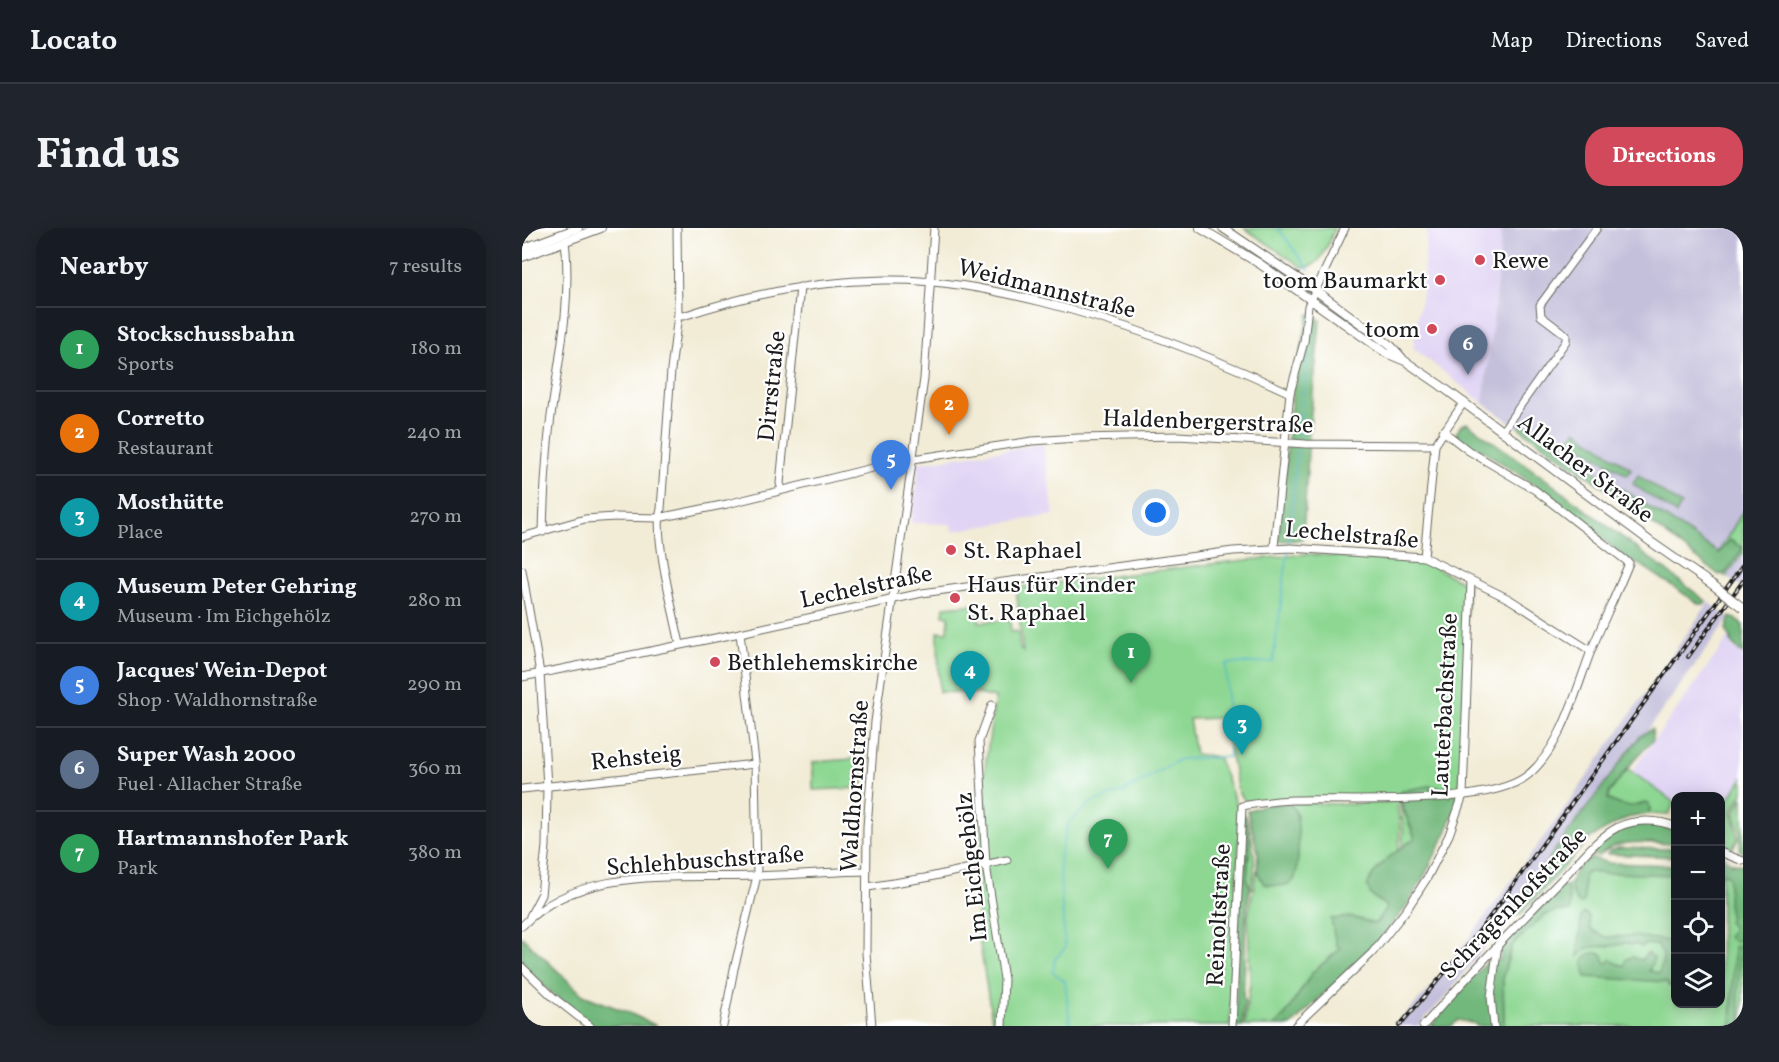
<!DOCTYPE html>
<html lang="en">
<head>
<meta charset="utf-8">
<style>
	body { margin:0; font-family:Vollkorn,serif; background:#20242c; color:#f1f3f6 }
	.controls { position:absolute; right:18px; bottom:18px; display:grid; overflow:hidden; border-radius:12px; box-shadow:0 3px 15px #0003 }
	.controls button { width:54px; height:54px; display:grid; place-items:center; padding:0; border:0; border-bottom:2px solid #363941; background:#171b24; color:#f1f3f6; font:30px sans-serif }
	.you { position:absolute; left:634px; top:285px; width:21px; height:21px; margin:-15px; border:4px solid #fff; border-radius:50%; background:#1a73e8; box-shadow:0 0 0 9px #1a73e833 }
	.badge { display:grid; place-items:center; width:39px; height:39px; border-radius:50%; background:#d1495b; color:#fff; font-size:20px; font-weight:700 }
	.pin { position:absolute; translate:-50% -50px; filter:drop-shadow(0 2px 3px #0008) }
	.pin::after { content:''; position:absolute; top:32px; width:21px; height:18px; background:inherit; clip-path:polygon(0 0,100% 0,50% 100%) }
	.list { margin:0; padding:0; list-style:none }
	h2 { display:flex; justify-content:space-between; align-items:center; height:78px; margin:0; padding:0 24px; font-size:26px }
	h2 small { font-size:20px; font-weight:400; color:#9ea1a6 }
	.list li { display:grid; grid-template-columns:39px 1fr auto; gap:18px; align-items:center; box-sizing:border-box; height:84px; padding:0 24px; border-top:2px solid #363941 }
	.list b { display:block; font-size:22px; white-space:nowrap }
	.list p { margin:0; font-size:20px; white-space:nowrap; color:#9ea1a6 }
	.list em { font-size:20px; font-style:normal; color:#9ea1a6 }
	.icon { flex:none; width:33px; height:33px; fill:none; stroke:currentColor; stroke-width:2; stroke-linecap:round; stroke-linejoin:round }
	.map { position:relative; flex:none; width:1221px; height:798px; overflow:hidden; border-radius:24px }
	header { display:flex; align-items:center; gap:36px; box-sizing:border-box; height:84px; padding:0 30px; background:#171b24; border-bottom:2px solid #363941 }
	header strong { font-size:28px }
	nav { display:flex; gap:33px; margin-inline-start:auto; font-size:21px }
	.intro { display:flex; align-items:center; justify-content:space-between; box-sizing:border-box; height:144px; padding:0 36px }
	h1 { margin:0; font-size:42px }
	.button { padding:15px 27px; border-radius:24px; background:#d1495b; color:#fff; font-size:21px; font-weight:700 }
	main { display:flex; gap:36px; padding:0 36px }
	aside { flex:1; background:#171b24; border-radius:24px; box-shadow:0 3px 15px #0003 }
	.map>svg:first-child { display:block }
	.built { fill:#e0d4f4 }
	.industrial { fill:#c4c0db }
	.green { fill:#8dd792; stroke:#547a57; stroke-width:1.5 }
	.forest { fill:#72b87c; stroke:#476a4c; stroke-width:1.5 }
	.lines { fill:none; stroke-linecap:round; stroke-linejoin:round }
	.stream { stroke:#4bb4c9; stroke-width:1.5 }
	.minor-casing { stroke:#67655d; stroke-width:9 }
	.major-casing { stroke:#67655d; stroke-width:10 }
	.minor { stroke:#fff; stroke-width:7 }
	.major { stroke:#fff; stroke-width:8 }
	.rail-casing { stroke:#1c1c1c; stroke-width:4 }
	.rail { stroke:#fff; stroke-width:1.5; stroke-dasharray:4.5; stroke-linecap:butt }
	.major-bridge-casing { stroke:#67655d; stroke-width:10; stroke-linecap:butt }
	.major-bridge { stroke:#fff; stroke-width:8 }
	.poi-dot { fill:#d1495b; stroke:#fff; stroke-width:2 }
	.labels { text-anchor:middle; stroke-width:4.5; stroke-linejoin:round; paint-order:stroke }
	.poi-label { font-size:24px; fill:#1c1c1c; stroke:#fff; text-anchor:start }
	.street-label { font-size:24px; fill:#1c1c1c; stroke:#fff }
</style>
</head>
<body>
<header>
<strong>Locato</strong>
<nav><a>Map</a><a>Directions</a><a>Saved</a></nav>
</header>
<div class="intro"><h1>Find us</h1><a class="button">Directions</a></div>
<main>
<aside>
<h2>Nearby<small>7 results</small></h2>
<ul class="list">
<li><span class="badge" style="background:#2e9e5b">1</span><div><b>Stockschussbahn</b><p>Sports</p></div><em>180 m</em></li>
<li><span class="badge" style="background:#e8710a">2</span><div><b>Corretto</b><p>Restaurant</p></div><em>240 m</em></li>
<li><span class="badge" style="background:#0f9aa8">3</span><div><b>Mosthütte</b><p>Place</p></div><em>270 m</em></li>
<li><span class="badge" style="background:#0f9aa8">4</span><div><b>Museum Peter Gehring</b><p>Museum · Im Eichgehölz</p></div><em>280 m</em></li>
<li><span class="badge" style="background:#3f7fe0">5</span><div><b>Jacques' Wein-Depot</b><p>Shop · Waldhornstraße</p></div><em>290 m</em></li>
<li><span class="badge" style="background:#5c6f8a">6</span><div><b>Super Wash 2000</b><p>Fuel · Allacher Straße</p></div><em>360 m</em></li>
<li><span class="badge" style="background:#2e9e5b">7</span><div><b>Hartmannshofer Park</b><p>Park</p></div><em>380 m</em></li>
</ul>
</aside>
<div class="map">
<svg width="1221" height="798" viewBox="0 0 1221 798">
	<rect width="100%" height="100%" fill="#fff"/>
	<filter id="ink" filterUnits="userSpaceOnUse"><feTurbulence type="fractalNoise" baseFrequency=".0167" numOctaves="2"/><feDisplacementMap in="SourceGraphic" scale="12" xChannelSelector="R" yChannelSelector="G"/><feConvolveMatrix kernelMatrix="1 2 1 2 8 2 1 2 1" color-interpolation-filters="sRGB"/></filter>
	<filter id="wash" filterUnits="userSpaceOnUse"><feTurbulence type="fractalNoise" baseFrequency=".008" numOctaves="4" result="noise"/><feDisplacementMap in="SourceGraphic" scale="24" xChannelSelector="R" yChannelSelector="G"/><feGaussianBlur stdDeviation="1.35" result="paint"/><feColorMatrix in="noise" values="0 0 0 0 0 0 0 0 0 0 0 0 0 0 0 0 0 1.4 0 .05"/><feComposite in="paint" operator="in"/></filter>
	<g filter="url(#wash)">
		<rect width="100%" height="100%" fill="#f2ecd6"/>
		<!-- built -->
		<g class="built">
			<path d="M905 0H980L973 76 961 175 891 120 900 64Z"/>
			<path d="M521 216 532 287 430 303 429 296 389 295 397 235Z"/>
			<path d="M1207 409 1213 413 1209 418 1221 427V548L1199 580 1198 568H1154L1153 575 1110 543Z"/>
		</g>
		<!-- industrial -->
		<g class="industrial">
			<path d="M980 0H1221V283L1189 337 961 175 973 76Z"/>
			<path d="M1221 325V360L1204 349Z"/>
			<path d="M1187 374 1207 390 1067 583 923 770 896 798H872L909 760 952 704 1048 573Z"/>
		</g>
		<!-- green -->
		<g class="green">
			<path d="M722 0H813C806 15 799 42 780 39Z"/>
			<path d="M1221 283V325L1204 349 1189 337Z"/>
			<path d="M784 326 905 335 946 357 938 561 934 564 933 561 879 563 875 568 724 574 716 564 702 490 667 491 673 526 696 529 718 585 708 798H471L455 698 459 567 473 470 453 465 417 464 416 404H426L427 388 421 387 422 379 456 376 457 394 488 392 489 404 496 403 498 420 501 423 494 360 705 334Z"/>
			<path d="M344 530 341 560 291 562V534Z"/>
			<path d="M1106 541 1153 575 1146 587 1126 586 1128 582 1127 577 1124 575C1109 580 1099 579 1086 572L1087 565Z"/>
			<path d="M1221 550V565L1210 584 1216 611 1210 621 1199 616V581Z"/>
			<path d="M1221 569V625L1218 622V605L1212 586Z"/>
			<path d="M875 573 878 599 877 622 865 631 849 667 865 679 853 696 830 689 818 721 790 745 764 787 752 798H722L728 755 726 689 734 645 735 643 742 656 776 628 774 584 767 575 829 576Z"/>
			<path d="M878 574 893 610 880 619 881 600Z"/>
			<path d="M728 605C733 625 734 638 729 658L725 654Z"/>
			<path d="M1209 634 1221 638V798H982L981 748 990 717 1065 636 1153 638 1154 776H1198L1199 640Z"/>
		</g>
		<!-- forest -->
		<g class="forest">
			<path d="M787 86 798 92 787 207 781 312 756 313 770 165Z"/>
			<path d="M945 195 1025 252 1184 373 1182 376H1177L1119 337 1109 334 1011 256 957 220 944 217 932 209 939 197Z"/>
			<path d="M1000 195 1197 325 1208 312 1221 320 1204 345 1197 347 1080 258 997 200Z"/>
			<path d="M1054 202 1109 241 1105 247 1047 211Z"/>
			<path d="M1116 247 1159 277 1154 286 1111 256Z"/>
			<path d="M1208 389 1214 391 1221 397V426L1211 417 1204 401Z"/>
			<path d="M1130 501 1131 512 1113 531 1087 565 1086 571C1099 579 1110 580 1123 575L1127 576 1128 582 1126 586 1105 590 1068 610 999 686 994 688 991 680 996 672 1118 508Z"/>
			<path d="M907 558 934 561 936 574 924 605 902 649 883 680 859 710 769 798H752L764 786 790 745 818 721 814 717 809 691 830 689 853 696 865 679 849 667 845 658C854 636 875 623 893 610L879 574V563Z"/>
			<path d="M767 575C769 578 772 580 773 583 778 592 778 648 770 654 762 659 750 658 742 656L735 643 736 624 725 583 741 577Z"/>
			<path d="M723 587 728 605 725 654 729 658C720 694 725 731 721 767L723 774 720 798H713L721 588Z"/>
			<path d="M1133 596 1153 603V616C1128 616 1096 608 1077 628L1070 627V624C1091 603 1103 597 1133 596Z"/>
			<path d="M1097 620 1153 621V629L1085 626 1088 623Z"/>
			<path d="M1199 626 1209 635 1221 637V657H1219L1221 669V716L1219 712 1211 713 1206 709 1211 700 1206 694 1208 687 1206 676 1207 650 1206 647 1199 646Z"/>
			<path d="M1070 630 1087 635 1153 637V647L1090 645 1084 646 1067 644 1062 647V672L1061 675 1058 676C1041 661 1051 636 1070 630Z"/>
			<path d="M1040 657 1046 659 1048 683H1035L1023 687 990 717 981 748 982 798H954V796L936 792 930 798H909L937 764 967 732 970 735 978 732 979 721 984 712Z"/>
			<path d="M1062 685 1067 688 1068 701 1083 709 1113 708 1153 714V737L1150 747 1153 760 1147 758 1144 754 1064 749 1061 733C1064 725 1074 723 1081 727L1083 735H1086L1089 731 1094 735 1103 738 1104 731 1110 729 1119 732 1125 725 1132 730 1127 743 1137 745C1141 734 1144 725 1135 717L1124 716 1120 719 1112 716 1107 717 1105 714C1093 720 1080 717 1066 720 1062 721 1060 727 1056 729L1059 688Z"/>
			<path d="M0 709 61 767 105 784 135 798H68L0 739Z"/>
			<path d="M1215 717 1218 718 1216 769 1221 798H1209L1212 719Z"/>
		</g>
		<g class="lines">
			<!-- stream -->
			<g class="stream">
				<path d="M756 0 787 42"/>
				<path d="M776 210 790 88"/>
				<path d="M767 316 775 222"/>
				<path d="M548 798 543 753 531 744 533 731 543 720 537 632 546 595 570 574 601 564 658 531 707 529 704 436 751 434 766 323"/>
			</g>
		</g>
	</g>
	<g filter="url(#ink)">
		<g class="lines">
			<!-- minor casing -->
			<g class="minor-casing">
				<g id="minor">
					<path d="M155 0 156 87 149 142 139 281C131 307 152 386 158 416"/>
					<path d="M156 87 161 88C227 66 293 53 362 52 417 51 467 61 520 74 606 96 687 127 768 165"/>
					<path d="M981 202 1044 113V107L1019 88 1018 77 1075 0"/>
					<path d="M260 262 258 255 278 59"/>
					<path d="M21 304C22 265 24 227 29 188 37 129 50 73 43 13"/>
					<path d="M0 309 63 291 93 289 136 290 205 276 378 233 510 213 556 210 656 208 784 216 913 217"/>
					<path d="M752 319 768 165 782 114 786 78 823 0"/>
					<path d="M902 329 913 217 942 174"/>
					<path d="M0 342 18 445 25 558 24 618 19 667 8 688"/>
					<path d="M0 449 218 405 400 365 711 323 769 320 902 329 987 371 1069 423"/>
					<path d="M470 477 457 513 464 637 482 751 480 798"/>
					<path d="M0 561 233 536"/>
					<path d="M1198 624 1221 633"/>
					<path d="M346 659 403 650 485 632"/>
					<path d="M0 698C58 637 156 651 232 648 269 647 306 644 343 643"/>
					<path d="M0 739 31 769 68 798"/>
					<path d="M201 798 212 741 235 648 233 534 218 405"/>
					<path d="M350 798 344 725 345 599 353 494 402 151 412 0"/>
					<path d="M710 798 720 578C737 575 753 573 770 572 823 570 966 580 1006 547 1040 519 1054 462 1069 423 1081 393 1095 365 1107 335L1013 262 947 223 921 203"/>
					<path d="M773 798 850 725 885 681 905 650 927 607 941 567 949 353"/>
					<path d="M901 798C946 748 992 700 1039 652 1057 634 1073 611 1096 599 1113 591 1136 591 1154 599"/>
					<path d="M972 798 969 769 976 716"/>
				</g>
			</g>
			<!-- major casing -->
			<g class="major-casing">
				<g id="major">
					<path d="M678 0 738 36 864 125 883 133 918 157 1129 314 1191 357"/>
					<path d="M701 0 793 62 869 118 880 130"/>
					<path d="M0 21 56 0"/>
					<path d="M0 29 79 0"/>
				</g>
			</g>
			<!-- minor -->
			<use href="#minor" class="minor"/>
			<!-- major -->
			<use href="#major" class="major"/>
			<!-- rail casing -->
			<g class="rail-casing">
				<g id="rail">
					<path d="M1166 429 1221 353"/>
					<path d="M877 798 949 714 984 667 1221 337"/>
				</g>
			</g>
			<!-- rail -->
			<use href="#rail" class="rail"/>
			<!-- major-bridge casing -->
			<g class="major-bridge-casing">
				<path id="major-bridge" d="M1191 357 1221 380"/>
			</g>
			<!-- major-bridge -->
			<use href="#major-bridge" class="major-bridge"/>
		</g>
	</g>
	<!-- markers -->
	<g class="poi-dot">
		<circle cx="958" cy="32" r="6"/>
		<circle cx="918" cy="52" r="6"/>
		<circle cx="910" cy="101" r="6"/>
		<circle cx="429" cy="322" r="6"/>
		<circle cx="433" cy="370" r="6"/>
		<circle cx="193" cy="434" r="6"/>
	</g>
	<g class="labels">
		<!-- poi labels -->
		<g class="poi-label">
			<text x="970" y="40">Rewe</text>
			<text x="906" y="60" text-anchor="end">toom Baumarkt</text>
			<text x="898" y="109" text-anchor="end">toom</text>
			<text x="441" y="330">St. Raphael</text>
			<text x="445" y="364">Haus für Kinder<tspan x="445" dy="28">St. Raphael</tspan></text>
			<text x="205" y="442">Bethlehemskirche</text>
		</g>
		<!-- street labels -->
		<g class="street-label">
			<text transform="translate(525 60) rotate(14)" y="8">Weidmannstraße</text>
			<text transform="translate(249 158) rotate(-84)" y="8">Dirrstraße</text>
			<text transform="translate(686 193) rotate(2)" y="8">Haldenbergerstraße</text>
			<text transform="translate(1064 240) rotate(37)" y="8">Allacher Straße</text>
			<text transform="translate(830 306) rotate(5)" y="8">Lechelstraße</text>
			<text transform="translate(344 358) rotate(-12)" y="8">Lechelstraße</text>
			<text transform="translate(922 477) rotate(-87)" y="8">Lauterbachstraße</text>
			<text transform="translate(114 529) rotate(-6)" y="8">Rehsteig</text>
			<text transform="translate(332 558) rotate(-86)" y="8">Waldhornstraße</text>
			<text transform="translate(183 632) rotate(-4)" y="8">Schlehbuschstraße</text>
			<text transform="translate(449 639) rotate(-96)" y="8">Im Eichgehölz</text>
			<text transform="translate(991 675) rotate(-46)" y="8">Schragenhofstraße</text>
			<text transform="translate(696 687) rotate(-87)" y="8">Reinoltstraße</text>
		</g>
	</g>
</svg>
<div class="controls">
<button>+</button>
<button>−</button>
<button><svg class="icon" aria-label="locate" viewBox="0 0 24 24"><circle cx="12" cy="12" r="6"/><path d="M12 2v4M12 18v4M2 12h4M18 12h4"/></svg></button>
<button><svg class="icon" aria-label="layers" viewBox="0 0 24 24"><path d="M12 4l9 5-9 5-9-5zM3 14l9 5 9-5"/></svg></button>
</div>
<div class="you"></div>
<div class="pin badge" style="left:609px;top:455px;background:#2e9e5b">1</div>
<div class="pin badge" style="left:427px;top:207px;background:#e8710a">2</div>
<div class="pin badge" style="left:720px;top:527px;background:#0f9aa8">3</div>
<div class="pin badge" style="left:448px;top:473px;background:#0f9aa8">4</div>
<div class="pin badge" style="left:369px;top:262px;background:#3f7fe0">5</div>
<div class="pin badge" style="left:946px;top:147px;background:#5c6f8a">6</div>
<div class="pin badge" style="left:586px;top:641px;background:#2e9e5b">7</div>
</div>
</main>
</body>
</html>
